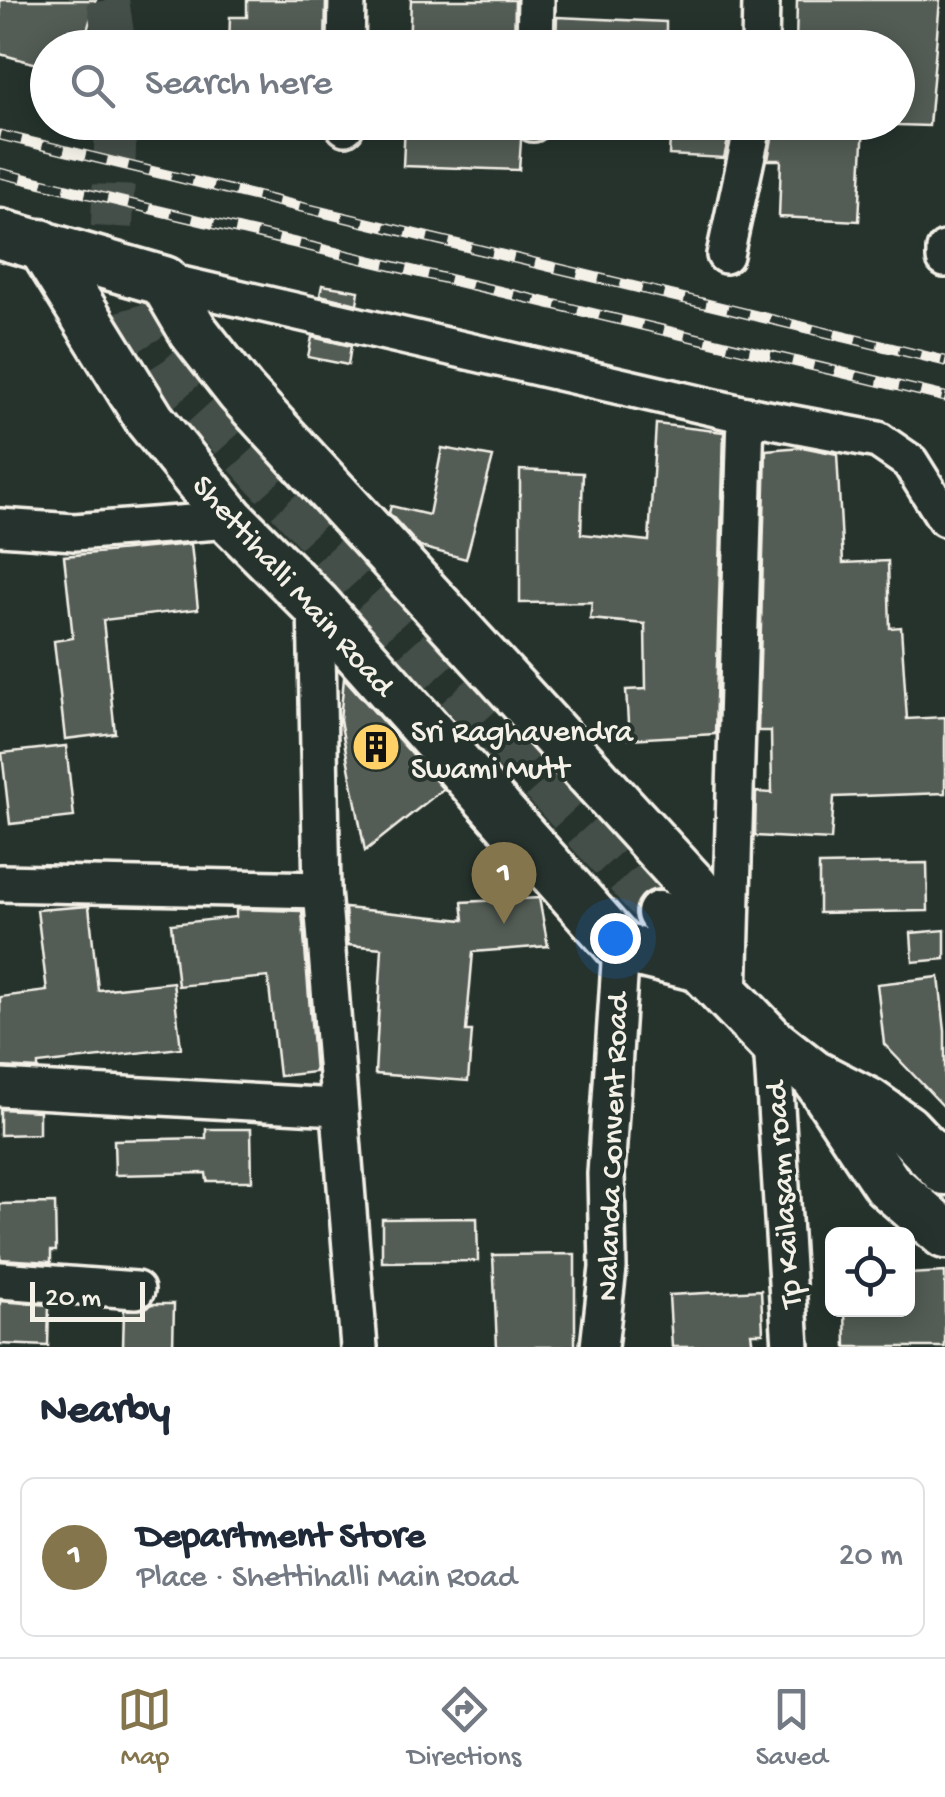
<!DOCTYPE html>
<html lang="en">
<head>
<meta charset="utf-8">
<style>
	body { margin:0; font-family:"Gochi Hand",sans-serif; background:#f6f6f7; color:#1f2937 }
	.controls { position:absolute; right:30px; bottom:30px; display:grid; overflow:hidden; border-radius:15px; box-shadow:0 5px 25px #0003 }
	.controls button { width:90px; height:90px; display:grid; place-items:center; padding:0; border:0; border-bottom:2px solid #e0e1e3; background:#fff; color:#1f2937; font:50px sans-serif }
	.scale { position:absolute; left:30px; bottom:25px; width:115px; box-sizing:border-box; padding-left:10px; border:5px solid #f4f1e8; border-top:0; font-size:28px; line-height:35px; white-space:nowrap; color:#f4f1e8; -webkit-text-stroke:8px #26332d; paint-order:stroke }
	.you { position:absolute; left:615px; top:938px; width:35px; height:35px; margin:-25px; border:8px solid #fff; border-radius:50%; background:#1a73e8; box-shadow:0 0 0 15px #1a73e833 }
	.badge { display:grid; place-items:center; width:65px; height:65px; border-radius:50%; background:#84754c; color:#fff; font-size:32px; font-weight:700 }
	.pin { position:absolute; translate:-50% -82px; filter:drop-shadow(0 2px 5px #0008) }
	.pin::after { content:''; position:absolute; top:52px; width:35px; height:30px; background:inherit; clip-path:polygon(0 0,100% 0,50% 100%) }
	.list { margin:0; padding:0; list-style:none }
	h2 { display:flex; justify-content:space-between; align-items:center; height:130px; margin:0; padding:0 40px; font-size:42px }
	h2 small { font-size:32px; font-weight:400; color:#747a83 }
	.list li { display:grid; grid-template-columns:65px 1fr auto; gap:30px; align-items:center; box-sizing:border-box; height:160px; margin:0 20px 20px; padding:0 20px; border:2px solid #e0e1e3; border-radius:15px }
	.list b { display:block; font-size:38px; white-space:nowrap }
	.list p { margin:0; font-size:32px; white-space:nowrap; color:#747a83 }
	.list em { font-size:32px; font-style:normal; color:#747a83 }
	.icon { flex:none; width:55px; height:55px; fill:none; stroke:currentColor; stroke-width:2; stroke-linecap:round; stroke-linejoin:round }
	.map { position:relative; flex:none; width:945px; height:1347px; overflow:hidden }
	.search { position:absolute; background:#fff; box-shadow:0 5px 25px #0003; left:30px; right:30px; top:30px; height:110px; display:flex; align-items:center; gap:25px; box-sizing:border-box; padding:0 35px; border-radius:55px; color:#747a83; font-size:38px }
	.sheet { height:310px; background:#fff }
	nav { display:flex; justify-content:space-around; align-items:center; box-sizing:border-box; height:140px; border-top:2px solid #e0e1e3; background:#fff; font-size:28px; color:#747a83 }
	nav a { display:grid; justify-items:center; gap:5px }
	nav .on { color:#84754c }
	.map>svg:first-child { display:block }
	.building { fill:#525c55; stroke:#f4f1e8; stroke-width:2.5 }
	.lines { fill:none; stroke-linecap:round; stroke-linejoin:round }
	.tertiary-tunnel { stroke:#455049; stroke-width:42; stroke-dasharray:42 21; stroke-linecap:butt }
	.minor-casing { stroke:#f4f1e8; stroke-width:42 }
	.tertiary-casing { stroke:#f4f1e8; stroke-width:50 }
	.secondary-casing { stroke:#f4f1e8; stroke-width:55 }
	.minor { stroke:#26332d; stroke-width:35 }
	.tertiary { stroke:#26332d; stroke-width:42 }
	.secondary { stroke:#26332d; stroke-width:48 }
	.rail-casing { stroke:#f4f1e8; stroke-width:11 }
	.rail { stroke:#26332d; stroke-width:8; stroke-dasharray:22; stroke-linecap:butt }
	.labels { text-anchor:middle; stroke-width:8; stroke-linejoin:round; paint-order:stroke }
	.street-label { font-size:32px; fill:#f4f1e8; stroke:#26332d }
	.poi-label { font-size:32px; fill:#f4f1e8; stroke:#26332d; text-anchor:start }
</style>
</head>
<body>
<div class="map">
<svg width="945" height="1347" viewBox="0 0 945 1347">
	<rect width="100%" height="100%" fill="#26332d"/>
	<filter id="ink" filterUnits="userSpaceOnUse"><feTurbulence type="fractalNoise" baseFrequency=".01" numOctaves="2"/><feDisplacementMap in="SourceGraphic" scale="20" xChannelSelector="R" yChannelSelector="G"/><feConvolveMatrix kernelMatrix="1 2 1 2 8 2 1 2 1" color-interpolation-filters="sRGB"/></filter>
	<g filter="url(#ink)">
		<!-- building -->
		<g class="building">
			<path d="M0 0H96L82 48H48V67L0 54Z"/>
			<path d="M247 0H326L325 48H229L230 17H247Z"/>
			<path d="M411 0H515L514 48H409Z"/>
			<path d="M797 0H940L929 126 898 125V48H796Z"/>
			<path d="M557 17 666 22V48H556Z"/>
			<path d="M405 122H512L521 140 519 170 403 166Z"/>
			<path d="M671 122H732L724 158 669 155Z"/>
			<path d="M775 122H864L859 221 779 217 781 160H768Z"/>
			<path d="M322 285 359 291 357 304 320 295Z"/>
			<path d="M312 337 351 346 348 365 308 357Z"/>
			<path d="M656 424 724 432 715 734 629 739 626 690 646 689 645 624 590 619 592 602 520 603V470L583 473 581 534 649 541Z"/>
			<path d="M802 447 837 454 843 563 888 561 890 628 901 627 907 719 945 717V793L834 797 831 840 755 836 756 792 772 793 771 731H758L766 450Z"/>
			<path d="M442 448 493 457 466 559 420 547 389 513 391 506 429 515Z"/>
			<path d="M191 544 198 609 103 620 115 733 65 739 54 641 73 638 64 556Z"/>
			<path d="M344 678 443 789 365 851 340 720Z"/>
			<path d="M66 746 74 817 10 824 2 753Z"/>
			<path d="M927 863 928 911 819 913V865Z"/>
			<path d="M539 898 548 946 473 952 466 1031H472L468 1081 375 1074 382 948 348 945 345 908 464 920 462 902Z"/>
			<path d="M89 906 98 990 173 982 181 1048 38 1064V1069L0 1067V997L47 991 37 910Z"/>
			<path d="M236 909 302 911 315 1072 279 1076 268 977 178 986 171 924 236 917Z"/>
			<path d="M945 930V959L913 962 911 933Z"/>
			<path d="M939 977 945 1031V1108L884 1044 877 984Z"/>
			<path d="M0 1109 39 1111V1134L0 1135Z"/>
			<path d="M206 1129H251L252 1181H207L206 1173 115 1175 114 1140 206 1138Z"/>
			<path d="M55 1203 56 1251H51V1262L0 1259V1204Z"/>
			<path d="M477 1218 478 1261 382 1262V1219Z"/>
			<path d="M575 1254V1347H497L493 1255Z"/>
			<path d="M945 1272V1347H846L845 1310H908V1274Z"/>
			<path d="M761 1290 763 1333H751L753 1347H672L669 1295Z"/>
			<path d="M0 1301 49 1305 48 1346 0 1344Z"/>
			<path d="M152 1304H174L173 1347H123L124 1310 144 1309Z"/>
		</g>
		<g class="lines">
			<!-- tertiary-tunnel -->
			<g class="tertiary-tunnel">
				<path d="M108 0 115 48"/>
				<path d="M116 122 111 251 131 315 161 363 659 913"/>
			</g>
			<!-- minor casing -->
			<g class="minor-casing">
				<g id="minor">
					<path d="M346 48 347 0"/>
					<path d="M535 48 536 0"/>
					<path d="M760 48 761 0"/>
					<path d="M533 123V122"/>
					<path d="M345 127V122"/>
					<path d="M725 255 754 122"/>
					<path d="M945 259V250"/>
					<path d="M164 281 746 415 878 440 910 462 945 518"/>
					<path d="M0 527 74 532 231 520"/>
					<path d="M0 883 322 890 316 605"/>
					<path d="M322 890 359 1347"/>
					<path d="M729 998 746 415"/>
					<path d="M772 1042 791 1347"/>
					<path d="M0 1088 337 1107"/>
					<path d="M0 1280 136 1290"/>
					<path d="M599 1347 608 1268 606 1174 621 948"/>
				</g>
			</g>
			<!-- tertiary casing -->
			<g class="tertiary-casing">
				<path id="tertiary" d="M659 913 700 967"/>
			</g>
			<!-- secondary casing -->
			<g class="secondary-casing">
				<g id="secondary">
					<path d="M0 234 164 281 194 332 241 392 694 887 700 967"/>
					<path d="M41 244 150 420 231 520 316 605 621 948 700 967 772 1042 814 1075 869 1103 906 1129 945 1170"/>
					<path d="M818 1080 887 1184 945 1234"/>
				</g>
			</g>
			<!-- minor -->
			<use href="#minor" class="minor"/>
			<!-- tertiary -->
			<use href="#tertiary" class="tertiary"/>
			<!-- secondary -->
			<use href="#secondary" class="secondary"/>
			<!-- rail casing -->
			<g class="rail-casing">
				<g id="rail">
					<path d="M0 135 945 361"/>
					<path d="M0 173 945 397"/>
				</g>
			</g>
			<!-- rail -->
			<use href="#rail" class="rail"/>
		</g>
	</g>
	<!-- icons -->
	<defs>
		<g id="building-disc" transform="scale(2.5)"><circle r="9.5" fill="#ffd166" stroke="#26332d"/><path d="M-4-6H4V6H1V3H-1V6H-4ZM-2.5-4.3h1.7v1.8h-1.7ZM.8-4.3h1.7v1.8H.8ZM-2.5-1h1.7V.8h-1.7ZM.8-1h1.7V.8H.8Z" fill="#111"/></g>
	</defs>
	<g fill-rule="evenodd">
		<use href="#building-disc" x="376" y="747"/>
	</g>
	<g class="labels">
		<!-- street labels -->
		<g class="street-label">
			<text transform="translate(295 584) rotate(48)" y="11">Shettihalli Main Road</text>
			<text transform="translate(610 1147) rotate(-88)" y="11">Nalanda Convent Road</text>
			<text transform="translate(781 1195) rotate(-94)" y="11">Tp Kailasam road</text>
		</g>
		<!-- poi labels -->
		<g class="poi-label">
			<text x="411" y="740">Sri Raghavendra<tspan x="411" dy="37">Swami Mutt</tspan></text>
		</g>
	</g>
</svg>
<div class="controls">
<button><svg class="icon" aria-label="locate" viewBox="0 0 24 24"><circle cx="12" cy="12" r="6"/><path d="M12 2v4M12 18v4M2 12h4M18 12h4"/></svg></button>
</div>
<div class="scale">20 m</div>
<div class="you"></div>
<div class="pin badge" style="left:504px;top:924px">1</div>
<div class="search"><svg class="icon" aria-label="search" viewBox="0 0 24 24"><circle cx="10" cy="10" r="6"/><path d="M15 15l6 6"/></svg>Search here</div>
</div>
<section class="sheet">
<h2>Nearby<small></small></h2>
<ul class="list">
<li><span class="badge">1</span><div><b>Department Store</b><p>Place · Shettihalli Main Road</p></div><em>20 m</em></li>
</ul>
</section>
<nav>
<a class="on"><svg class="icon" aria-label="map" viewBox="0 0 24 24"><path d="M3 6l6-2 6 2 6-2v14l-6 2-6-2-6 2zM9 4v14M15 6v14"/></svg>Map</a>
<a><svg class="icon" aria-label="directions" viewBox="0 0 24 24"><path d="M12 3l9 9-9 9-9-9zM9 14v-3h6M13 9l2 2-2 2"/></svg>Directions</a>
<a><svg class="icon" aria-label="saved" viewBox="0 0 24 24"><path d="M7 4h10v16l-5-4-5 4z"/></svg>Saved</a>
</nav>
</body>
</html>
